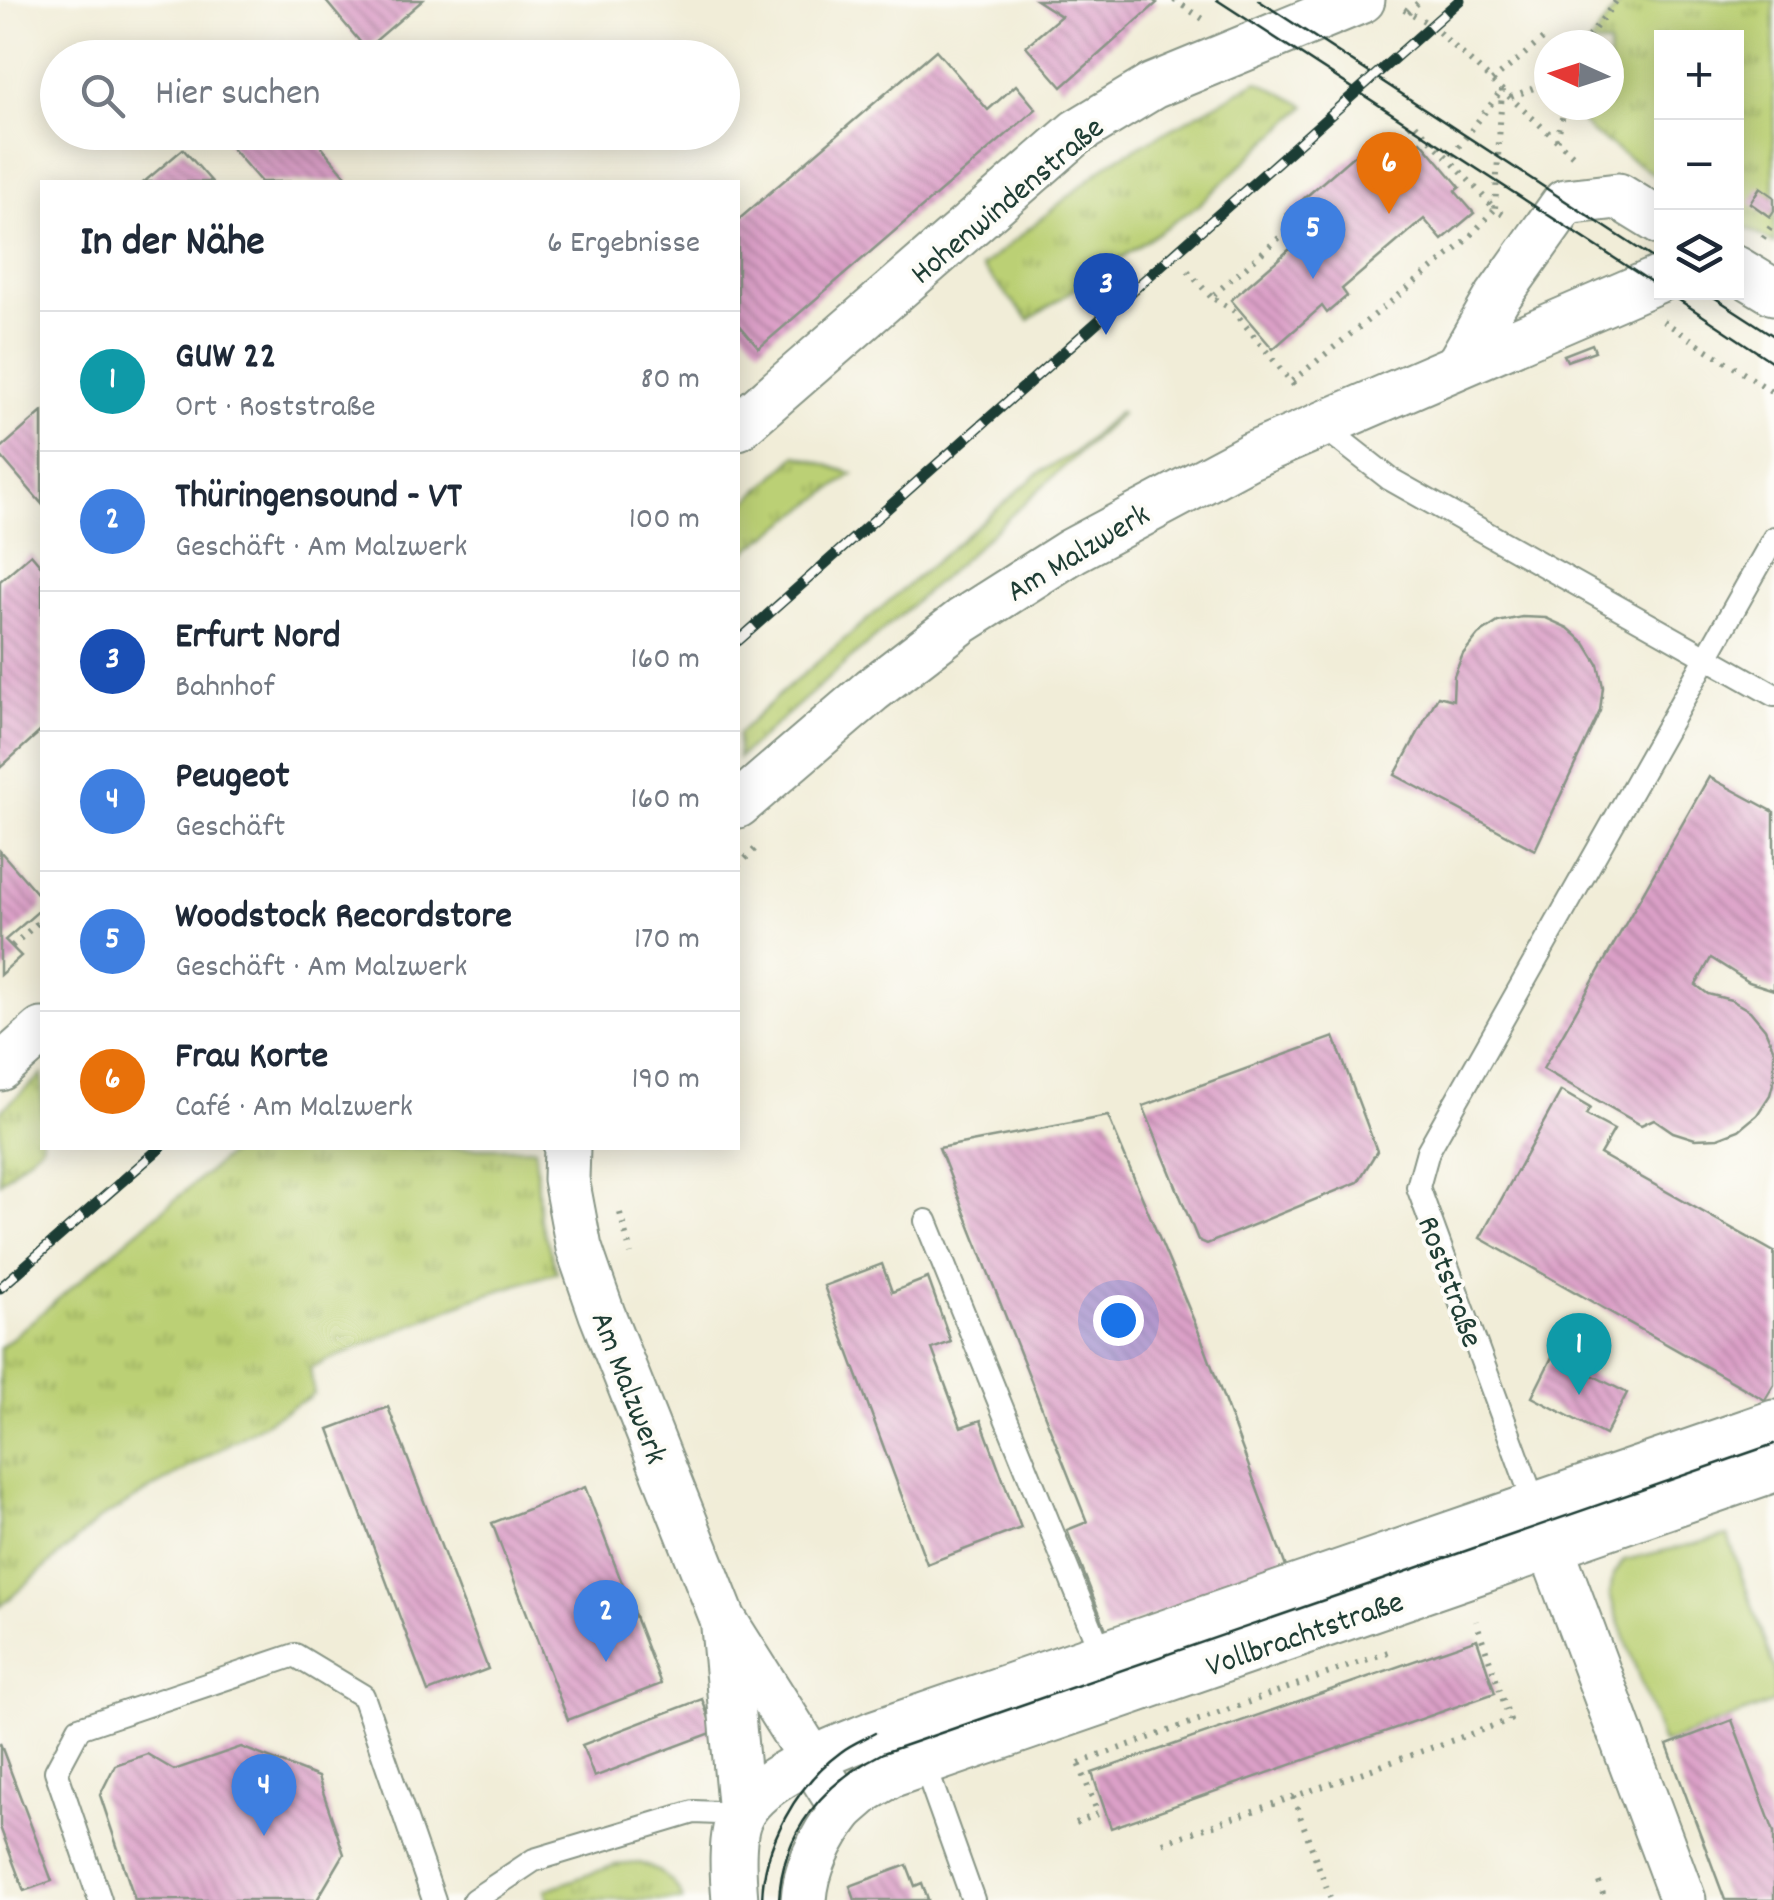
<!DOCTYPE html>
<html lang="de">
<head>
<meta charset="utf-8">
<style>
	body { margin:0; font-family:Dekko,sans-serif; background:#f6f6f7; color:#1f2937 }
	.controls { position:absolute; right:30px; top:30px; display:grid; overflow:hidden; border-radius:0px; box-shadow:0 5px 25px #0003 }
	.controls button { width:90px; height:90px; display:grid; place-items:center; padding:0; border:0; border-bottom:2px solid #e0e1e3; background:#fff; color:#1f2937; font:50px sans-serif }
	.compass { position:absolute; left:1534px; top:30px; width:90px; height:90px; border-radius:50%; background:#fff; box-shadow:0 5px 25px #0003; rotate:273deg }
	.you { position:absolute; left:1118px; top:1320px; width:35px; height:35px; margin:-25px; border:8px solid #fff; border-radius:50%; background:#1a73e8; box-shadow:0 0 0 15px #1a73e833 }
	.badge { display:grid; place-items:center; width:65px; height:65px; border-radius:50%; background:#db2777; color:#fff; font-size:32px; font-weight:700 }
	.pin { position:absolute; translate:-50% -82px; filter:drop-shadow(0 2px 5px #0008) }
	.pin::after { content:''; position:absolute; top:52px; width:35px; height:30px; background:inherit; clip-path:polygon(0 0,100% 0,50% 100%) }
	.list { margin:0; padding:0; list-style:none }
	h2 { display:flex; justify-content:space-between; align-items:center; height:130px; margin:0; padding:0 40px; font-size:42px }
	h2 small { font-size:32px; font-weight:400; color:#747a83 }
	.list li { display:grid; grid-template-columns:65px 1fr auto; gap:30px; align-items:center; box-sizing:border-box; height:140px; padding:0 40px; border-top:2px solid #e0e1e3 }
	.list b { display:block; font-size:38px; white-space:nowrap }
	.list p { margin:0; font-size:32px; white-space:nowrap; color:#747a83 }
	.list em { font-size:32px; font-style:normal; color:#747a83 }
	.icon { flex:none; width:55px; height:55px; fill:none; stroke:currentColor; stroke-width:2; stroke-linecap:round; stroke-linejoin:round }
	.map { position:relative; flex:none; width:1774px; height:1900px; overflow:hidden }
	.search { position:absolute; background:#fff; box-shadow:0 5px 25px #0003; left:40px; top:40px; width:700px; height:110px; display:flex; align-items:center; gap:25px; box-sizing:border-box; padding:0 35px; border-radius:55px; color:#747a83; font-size:38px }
	.panel { position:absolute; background:#fff; box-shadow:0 5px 25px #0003; left:40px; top:180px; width:700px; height:970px; border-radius:0px }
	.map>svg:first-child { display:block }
	.grass { fill:url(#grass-tufts); stroke:#6d8654; stroke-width:2.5 }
	.park { fill:#bbd074; stroke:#6d8654; stroke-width:2.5 }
	.building { fill:url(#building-back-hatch) }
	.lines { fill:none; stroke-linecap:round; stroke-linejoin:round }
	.service-casing { stroke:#889586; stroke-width:26 }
	.minor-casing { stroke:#889586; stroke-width:49 }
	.path { stroke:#889586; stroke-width:6; stroke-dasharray:2.5 8; stroke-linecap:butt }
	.service { stroke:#fff; stroke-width:22 }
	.minor { stroke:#fff; stroke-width:45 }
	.tram { stroke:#1f3d34; stroke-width:2.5 }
	.rail-casing { stroke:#1f3d34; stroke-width:11 }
	.rail { stroke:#fdfcf7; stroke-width:8; stroke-dasharray:22; stroke-linecap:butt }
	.labels { text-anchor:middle; stroke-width:8; stroke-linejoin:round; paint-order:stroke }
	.street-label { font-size:32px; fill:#1f3d34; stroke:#fdfcf7 }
</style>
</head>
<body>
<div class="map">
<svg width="1774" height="1900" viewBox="0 0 1774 1900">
	<defs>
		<pattern id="grass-tufts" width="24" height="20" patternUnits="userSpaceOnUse" patternTransform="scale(2.5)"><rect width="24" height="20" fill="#bbd074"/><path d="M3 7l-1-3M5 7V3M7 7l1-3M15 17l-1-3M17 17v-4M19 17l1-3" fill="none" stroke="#97aa60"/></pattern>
		<pattern id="building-back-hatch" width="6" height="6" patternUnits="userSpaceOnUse" patternTransform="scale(2.5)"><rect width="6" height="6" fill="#dca0c8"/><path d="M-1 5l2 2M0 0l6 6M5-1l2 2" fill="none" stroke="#b284a3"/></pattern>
	</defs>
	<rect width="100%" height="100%" fill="#fdfcf7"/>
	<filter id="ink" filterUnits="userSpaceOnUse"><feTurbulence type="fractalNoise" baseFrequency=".01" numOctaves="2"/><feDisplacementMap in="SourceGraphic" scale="20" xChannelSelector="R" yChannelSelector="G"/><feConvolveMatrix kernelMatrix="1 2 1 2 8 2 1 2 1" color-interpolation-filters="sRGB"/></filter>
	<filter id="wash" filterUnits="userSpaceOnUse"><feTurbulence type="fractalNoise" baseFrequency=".0048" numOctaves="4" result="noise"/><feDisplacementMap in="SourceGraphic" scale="40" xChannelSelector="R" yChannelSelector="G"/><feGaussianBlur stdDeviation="2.25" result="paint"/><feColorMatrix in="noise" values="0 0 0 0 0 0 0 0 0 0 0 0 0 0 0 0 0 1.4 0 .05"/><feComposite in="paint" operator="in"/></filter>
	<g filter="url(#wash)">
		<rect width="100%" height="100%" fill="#f1edd8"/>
		<!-- grass -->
		<g class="grass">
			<path d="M1622 0H1774V244L1737 222 1736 38H1662L1661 179 1592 133 1569 109 1570 105H1609V45H1588Z"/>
			<path d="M1258 81 1306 106 1197 206 1029 320 982 267 1109 163Z"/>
			<path d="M1119 412 1121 414 959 563 738 758V734L778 696 1039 473 1074 453Z"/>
			<path d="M797 455 853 474 738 557V510Z"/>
			<path d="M42 1075V1145L0 1182V1111Z"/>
			<path d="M236 1148H535L540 1220 557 1272 472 1299 310 1368 314 1394 100 1519 0 1607V1348Z"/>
			<path d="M640 1863C660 1871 675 1879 683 1900H548L545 1890 615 1865Z"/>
		</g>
		<!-- park -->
		<path class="park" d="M1728 1536 1774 1669V1702L1663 1744 1610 1596 1613 1575 1624 1560Z"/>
		<g id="blocks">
			<!-- building -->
			<g class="building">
				<path d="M325 0H423L366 49Z"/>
				<path d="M1036 0H1152L1157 3 1062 87 1026 46 1061 16Z"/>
				<path d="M936 50 988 110 1016 85 1036 109 759 348 738 323V220Z"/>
				<path d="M1383 130 1405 155 1421 141 1460 187 1455 191 1474 213 1442 240 1424 219 1342 289 1347 296 1327 313 1322 306 1273 349 1231 300 1305 236 1286 214Z"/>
				<path d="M229 132H309L350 181 261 182 223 138Z"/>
				<path d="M183 149 212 182H144Z"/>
				<path d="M1760 187 1774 197V211L1770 217 1750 203Z"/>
				<path d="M1592 344 1595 351 1567 361 1564 355Z"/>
				<path d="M42 412V504L0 455V449Z"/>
				<path d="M31 554 42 567V730L0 768V581Z"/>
				<path d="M1522 617 1546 618 1568 628 1585 643 1598 664 1603 687 1600 711 1535 850 1395 775 1438 696 1453 700 1454 676 1463 654 1478 635 1498 622Z"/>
				<path d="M1709 777 1774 812V990L1749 982 1711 958 1696 985 1708 994 1731 1000 1750 1011 1765 1029 1774 1050V1080L1770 1095 1757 1115 1739 1130 1718 1138 1695 1139 1673 1132 1654 1119 1641 1125 1543 1069Z"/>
				<path d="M0 851 42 899V908L5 940 21 956 0 975Z"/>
				<path d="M1334 1037 1377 1151 1358 1182 1207 1244 1198 1240 1143 1106Z"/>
				<path d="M1561 1091 1590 1108 1586 1115 1614 1130 1600 1154 1774 1252V1385L1765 1400 1480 1238Z"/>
				<path d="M1108 1116 1202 1340 1286 1567 1107 1632 1067 1530 1087 1522 939 1148Z"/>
				<path d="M882 1264 892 1292 928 1278 951 1342 932 1349 961 1427 981 1420 1021 1528 927 1564 824 1286Z"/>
				<path d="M1553 1355 1627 1393 1605 1435 1532 1397Z"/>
				<path d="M388 1407 488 1669 428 1692 329 1429Z"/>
				<path d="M585 1487 661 1684 568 1720 492 1523Z"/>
				<path d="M1477 1639 1495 1693 1111 1828 1092 1773Z"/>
				<path d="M702 1699 714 1732 594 1777 582 1745Z"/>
				<path d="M1732 1720 1774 1832V1900H1725L1667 1745Z"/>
				<path d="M0 1743 52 1881 24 1891 0 1827Z"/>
				<path d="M241 1747 318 1777 344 1854 317 1900H135L100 1795 115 1765 147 1754 174 1770Z"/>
				<path d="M907 1865 915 1886 922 1883 928 1900H855L850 1886Z"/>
			</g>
		</g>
	</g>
	<g filter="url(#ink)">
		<use href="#blocks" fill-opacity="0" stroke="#889586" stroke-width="2.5"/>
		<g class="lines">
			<!-- service casing -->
			<g class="service-casing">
				<g id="service">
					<path d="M1320 424 1390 479 1774 695"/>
					<path d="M926 1221 1102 1655"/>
					<path d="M1535 1505 1418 1187 1428 1151 1774 538"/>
					<path d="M924 1763 973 1900"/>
					<path d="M100 1900 56 1771 79 1728 295 1655 363 1696 434 1900"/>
					<path d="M474 1900 534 1860 694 1812 741 1814"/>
				</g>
			</g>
			<!-- minor casing -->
			<g class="minor-casing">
				<g id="minor">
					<path d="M1736 269 1774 292"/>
					<path d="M1459 364 1497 298 1565 202 1618 196 1662 223"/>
					<path d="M738 427 1077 132 1153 86 1362 0"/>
					<path d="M738 805 872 690 962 621 1072 551 1250 456 1662 278"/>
					<path d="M0 1068 42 1031"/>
					<path d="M567 1148 566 1179 579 1248 602 1314 723 1619 843 1809C823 1835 806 1867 804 1900"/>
					<path d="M1541 1521 1683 1900"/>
					<path d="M724 1627 741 1814"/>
					<path d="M843 1809 866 1789 890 1775 1774 1469"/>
					<path d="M735 1900C733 1877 730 1835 741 1814 761 1775 837 1749 875 1733L1774 1423"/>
				</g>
			</g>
			<!-- path -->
			<g class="path">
				<path d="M1174 0 1203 19"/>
				<path d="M1404 9 1431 25 1575 157"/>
				<path d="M1408 12 1421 0"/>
				<path d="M1582 45 1617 0"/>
				<path d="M1492 81 1543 39"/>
				<path d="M1502 90 1495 209 1507 217"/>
				<path d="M1511 97 1549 82"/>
				<path d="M1392 140 1413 122 1449 159 1501 91"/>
				<path d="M1557 140 1565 105"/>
				<path d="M1295 224 1211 297 1233 310 1297 389"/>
				<path d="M1763 238 1774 222"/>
				<path d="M1188 271 1211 297"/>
				<path d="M1663 321 1774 393"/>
				<path d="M1292 381 1463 244 1495 209 1449 159"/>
				<path d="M738 866 758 846"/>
				<path d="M12 946 42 919"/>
				<path d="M620 1213 631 1254"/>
				<path d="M1079 1763 1388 1652"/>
				<path d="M1293 1797 1331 1900"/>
				<path d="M1076 1823 1098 1814 1079 1763"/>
				<path d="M1163 1843 1510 1720 1476 1621"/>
				<path d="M1599 1882 1605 1900"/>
			</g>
			<!-- service -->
			<use href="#service" class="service"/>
			<!-- minor -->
			<use href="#minor" class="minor"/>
			<!-- tram -->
			<g class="tram">
				<path d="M1217 0 1662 289"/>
				<path d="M1258 0 1662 264"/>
				<path d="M1667 292 1774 363"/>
				<path d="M1706 292 1774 336"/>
				<path d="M762 1900C763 1845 797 1784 841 1752 851 1744 864 1739 875 1733"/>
				<path d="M779 1900C782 1832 824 1782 883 1753L1774 1444"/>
			</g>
			<!-- rail casing -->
			<g class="rail-casing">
				<g id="rail">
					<path d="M738 641 1460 0"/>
					<path d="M0 1288 160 1148"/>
				</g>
			</g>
			<!-- rail -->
			<use href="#rail" class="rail"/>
		</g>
	</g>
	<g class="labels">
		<!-- street labels -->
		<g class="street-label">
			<text transform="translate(1006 199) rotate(-40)" y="11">Hohenwindenstraße</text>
			<text transform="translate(1077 551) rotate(-31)" y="11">Am Malzwerk</text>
			<text transform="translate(1452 1281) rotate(70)" y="11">Roststraße</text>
			<text transform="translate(631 1387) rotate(69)" y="11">Am Malzwerk</text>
			<text transform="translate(1304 1632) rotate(-19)" y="11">Vollbrachtstraße</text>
		</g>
	</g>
</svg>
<div class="controls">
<button>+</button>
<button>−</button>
<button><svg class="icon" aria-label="layers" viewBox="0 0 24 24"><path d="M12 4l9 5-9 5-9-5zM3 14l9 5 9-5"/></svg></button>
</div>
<svg class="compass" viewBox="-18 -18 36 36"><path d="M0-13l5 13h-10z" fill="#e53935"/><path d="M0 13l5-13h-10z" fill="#747a83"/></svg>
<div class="you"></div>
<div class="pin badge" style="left:1579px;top:1395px;background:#0f9aa8">1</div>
<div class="pin badge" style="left:606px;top:1662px;background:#3f7fe0">2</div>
<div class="pin badge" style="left:1106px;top:335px;background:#1a4fb4">3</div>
<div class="pin badge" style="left:264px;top:1836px;background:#3f7fe0">4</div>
<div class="pin badge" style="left:1313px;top:279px;background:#3f7fe0">5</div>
<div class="pin badge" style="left:1389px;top:214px;background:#e8710a">6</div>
<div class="search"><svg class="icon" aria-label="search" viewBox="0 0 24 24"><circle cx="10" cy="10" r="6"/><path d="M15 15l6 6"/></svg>Hier suchen</div>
<section class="panel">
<h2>In der Nähe<small>6 Ergebnisse</small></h2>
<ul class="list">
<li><span class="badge" style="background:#0f9aa8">1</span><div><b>GUW 22</b><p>Ort · Roststraße</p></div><em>80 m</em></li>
<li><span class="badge" style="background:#3f7fe0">2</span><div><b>Thüringensound - VT</b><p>Geschäft · Am Malzwerk</p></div><em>100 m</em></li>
<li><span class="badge" style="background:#1a4fb4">3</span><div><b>Erfurt Nord</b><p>Bahnhof</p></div><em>160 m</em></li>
<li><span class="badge" style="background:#3f7fe0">4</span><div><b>Peugeot</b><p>Geschäft</p></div><em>160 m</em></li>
<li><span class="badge" style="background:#3f7fe0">5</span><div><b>Woodstock Recordstore</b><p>Geschäft · Am Malzwerk</p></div><em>170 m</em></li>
<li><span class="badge" style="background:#e8710a">6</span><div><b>Frau Korte</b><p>Café · Am Malzwerk</p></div><em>190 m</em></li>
</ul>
</section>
</div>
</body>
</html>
